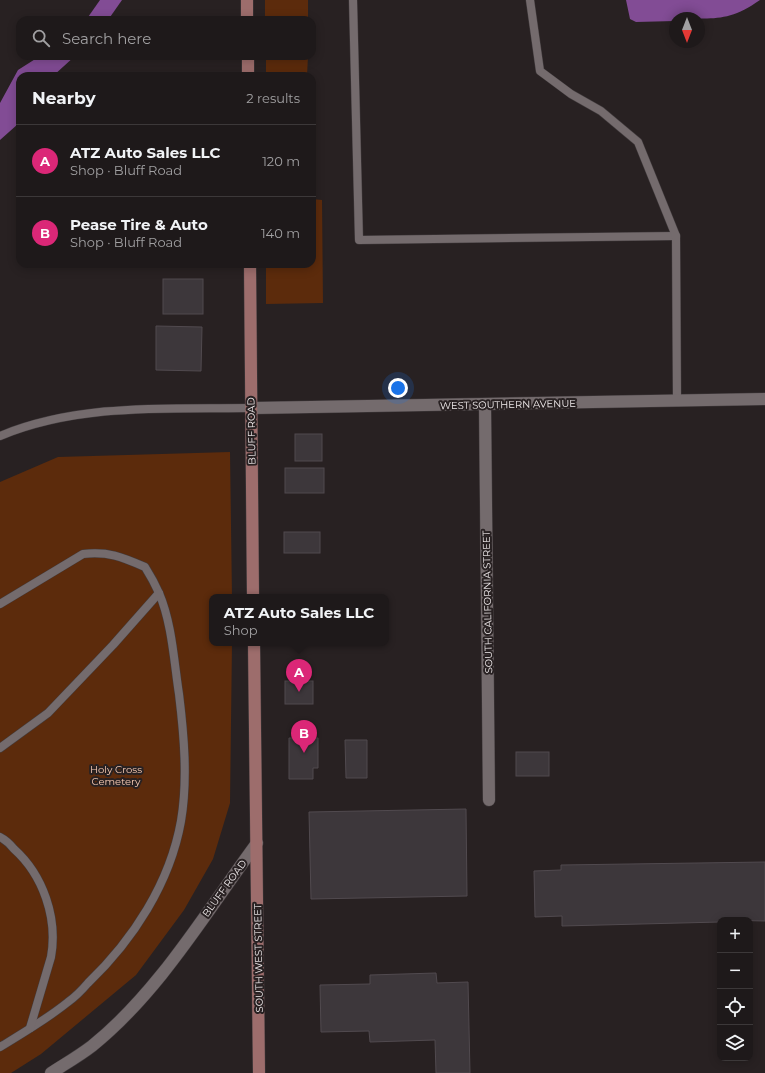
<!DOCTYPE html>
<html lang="en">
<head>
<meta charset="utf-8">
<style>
	body { margin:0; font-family:Montserrat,sans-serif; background:#262223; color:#f1f3f6 }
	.controls { position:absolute; right:12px; bottom:12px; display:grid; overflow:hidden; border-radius:8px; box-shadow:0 2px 10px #0003 }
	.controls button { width:36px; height:36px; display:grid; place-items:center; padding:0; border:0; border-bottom:1px solid #3c3839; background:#1e191a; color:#f1f3f6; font:20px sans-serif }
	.compass { position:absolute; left:669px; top:12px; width:36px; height:36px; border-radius:50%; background:#1e191a; box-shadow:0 2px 10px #0003; rotate:180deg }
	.you { position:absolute; left:398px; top:388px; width:14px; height:14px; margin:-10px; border:3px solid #fff; border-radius:50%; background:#1a73e8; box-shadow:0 0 0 6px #1a73e833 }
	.badge { display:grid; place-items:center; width:26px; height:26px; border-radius:50%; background:#db2777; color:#fff; font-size:13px; font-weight:700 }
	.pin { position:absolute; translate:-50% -33px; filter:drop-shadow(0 1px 2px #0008) }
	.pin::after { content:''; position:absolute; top:21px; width:14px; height:12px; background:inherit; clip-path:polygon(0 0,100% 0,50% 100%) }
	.popup { position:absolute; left:209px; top:594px; width:180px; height:52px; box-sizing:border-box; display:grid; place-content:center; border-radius:8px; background:#1e191a; filter:drop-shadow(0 1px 3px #0005); font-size:13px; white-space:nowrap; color:#a1a0a2 }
	.popup b { font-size:15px; color:#f1f3f6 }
	.popup::after { content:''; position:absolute; left:50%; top:100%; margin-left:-8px; border:8px solid transparent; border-top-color:#1e191a }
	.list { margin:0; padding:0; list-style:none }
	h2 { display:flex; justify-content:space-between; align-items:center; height:52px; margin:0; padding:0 16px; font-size:17px }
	h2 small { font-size:13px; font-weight:400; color:#a1a0a2 }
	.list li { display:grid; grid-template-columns:26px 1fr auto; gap:12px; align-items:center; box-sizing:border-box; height:72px; padding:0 16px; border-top:1px solid #3c3839 }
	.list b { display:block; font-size:15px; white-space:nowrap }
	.list p { margin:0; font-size:13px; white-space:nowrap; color:#a1a0a2 }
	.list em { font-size:13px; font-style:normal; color:#a1a0a2 }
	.icon { flex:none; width:22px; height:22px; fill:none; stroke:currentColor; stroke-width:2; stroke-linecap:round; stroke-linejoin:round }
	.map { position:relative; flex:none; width:765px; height:1073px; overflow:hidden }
	.search { position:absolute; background:#1e191a; box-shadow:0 2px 10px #0003; left:16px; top:16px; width:300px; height:44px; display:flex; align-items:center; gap:10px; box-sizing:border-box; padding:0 14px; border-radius:12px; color:#a1a0a2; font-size:15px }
	.panel { position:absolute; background:#1e191a; box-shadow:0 2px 10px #0003; left:16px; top:72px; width:300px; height:196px; border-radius:12px }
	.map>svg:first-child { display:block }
	.green { fill:#5c2b0c }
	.water { fill:#824c95 }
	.building { fill:#3d373b; stroke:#514a4f }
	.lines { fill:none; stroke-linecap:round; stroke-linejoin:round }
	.service-casing { stroke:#423c3e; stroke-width:9 }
	.minor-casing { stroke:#423c3e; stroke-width:13 }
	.secondary-casing { stroke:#423c3e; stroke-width:13 }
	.service { stroke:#746b6d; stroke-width:8 }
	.minor { stroke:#746b6d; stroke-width:12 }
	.secondary { stroke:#9d6d6c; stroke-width:12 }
	.labels { text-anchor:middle; stroke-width:4; stroke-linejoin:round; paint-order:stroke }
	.street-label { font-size:10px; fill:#f1eced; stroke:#282122 }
	.park-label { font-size:10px; fill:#fdcfb7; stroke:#282122 }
</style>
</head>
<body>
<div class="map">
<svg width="765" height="1073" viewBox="0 0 765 1073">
	<rect width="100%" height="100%" fill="#282122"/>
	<!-- green -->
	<g class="green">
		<rect x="265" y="0" width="43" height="20"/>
		<path d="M266 56H308L307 76H266Z"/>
		<path d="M312 199 322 200 323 303 266 304V264H312Z"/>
		<path d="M230 452 232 597H212V643H232L230 803 213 859 184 910 136 975 41 1054 11 1073H0V482L58 457Z"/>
	</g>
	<!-- water -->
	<g class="water">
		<path d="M100 0H122L108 20H86Z"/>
		<path d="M626 0H760C727 23 712 18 675 18V21L636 22 630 19Z"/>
		<path d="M40 56H75L53 76H20V118L18 124 0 140V103L18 70Z"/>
	</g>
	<!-- building -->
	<g class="building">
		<rect x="163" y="279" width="40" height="35"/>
		<path d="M156 326 202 327 201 371 156 370Z"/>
		<rect x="295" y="434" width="27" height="27"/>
		<rect x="285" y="468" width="39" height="25"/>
		<rect x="284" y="532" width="36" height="21"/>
		<rect x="285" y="681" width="28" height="23"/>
		<path d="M289 738H318V768H313V779H289Z"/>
		<path d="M345 740H367V778H346Z"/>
		<rect x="516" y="752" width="33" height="24"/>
		<path d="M466 809 467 896 311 899 309 812Z"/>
		<path d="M765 862V921L720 920V922L562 926V916L535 917 534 871 561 870V865Z"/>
		<path d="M436 973 437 983 468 982 470 1073H436L435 1040 370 1042 369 1031 321 1032 320 985 370 984V975Z"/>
	</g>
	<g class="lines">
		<!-- service casing -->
		<g class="service-casing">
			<g id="service">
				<path d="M353 0 359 240 676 236"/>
				<path d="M530 0 540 71 571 94 601 111 638 142 676 236 677 401"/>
				<path d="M0 436C79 403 167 409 251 408"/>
				<path d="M0 604 83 554C108 551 122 557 145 567 150 575 155 584 159 593 172 623 174 662 179 694 184 735 188 780 181 821 170 883 133 940 88 983 82 990 75 997 68 1002 47 1019 23 1033 0 1047"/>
				<path d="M0 748 48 713 113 645 159 593"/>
				<path d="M0 837C6 840 10 844 14 849 43 875 58 918 51 957L30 1028"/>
			</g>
		</g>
		<!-- minor casing -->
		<g class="minor-casing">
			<g id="minor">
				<path d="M485 405 489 800"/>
				<path d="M251 408 765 399"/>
				<path d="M51 1073C65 1064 79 1056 92 1046 159 992 206 912 257 843"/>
			</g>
		</g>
		<!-- secondary casing -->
		<g class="secondary-casing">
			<g id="secondary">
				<path d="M247 0V20"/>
				<path d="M248 56V76"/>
				<path d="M250 264 253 597"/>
				<path d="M254 643 259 1073"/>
			</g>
		</g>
		<!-- service -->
		<use href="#service" class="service"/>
		<!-- minor -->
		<use href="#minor" class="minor"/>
		<!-- secondary -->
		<use href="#secondary" class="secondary"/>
	</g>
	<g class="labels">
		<!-- street labels -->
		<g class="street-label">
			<text transform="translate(508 404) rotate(-1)" y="4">WEST SOUTHERN AVENUE</text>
			<text transform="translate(251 431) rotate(-91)" y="4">BLUFF ROAD</text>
			<text transform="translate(487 602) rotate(-91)" y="4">SOUTH CALIFORNIA STREET</text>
			<text transform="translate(224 888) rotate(-54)" y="4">BLUFF ROAD</text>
			<text transform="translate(258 958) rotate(-91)" y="4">SOUTH WEST STREET</text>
		</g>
		<!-- park labels -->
		<g class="park-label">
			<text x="116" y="773">Holy Cross<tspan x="116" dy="12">Cemetery</tspan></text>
		</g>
	</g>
</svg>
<div class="controls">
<button>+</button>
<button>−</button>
<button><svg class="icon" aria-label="locate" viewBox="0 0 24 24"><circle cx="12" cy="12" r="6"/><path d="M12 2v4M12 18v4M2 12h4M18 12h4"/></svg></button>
<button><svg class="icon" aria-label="layers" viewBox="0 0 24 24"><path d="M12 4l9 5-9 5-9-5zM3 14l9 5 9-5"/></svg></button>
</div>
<svg class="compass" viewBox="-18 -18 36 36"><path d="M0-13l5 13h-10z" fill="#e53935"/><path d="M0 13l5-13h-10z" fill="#a1a0a2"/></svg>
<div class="you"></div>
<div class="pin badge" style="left:299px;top:692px">A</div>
<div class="popup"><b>ATZ Auto Sales LLC</b>Shop</div>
<div class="pin badge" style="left:304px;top:753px">B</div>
<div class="search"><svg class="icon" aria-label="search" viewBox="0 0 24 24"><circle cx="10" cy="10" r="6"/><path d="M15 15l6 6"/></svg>Search here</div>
<section class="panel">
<h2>Nearby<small>2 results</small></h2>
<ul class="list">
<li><span class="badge">A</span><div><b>ATZ Auto Sales LLC</b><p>Shop · Bluff Road</p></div><em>120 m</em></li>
<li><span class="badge">B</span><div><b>Pease Tire &amp; Auto</b><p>Shop · Bluff Road</p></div><em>140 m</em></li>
</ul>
</section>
</div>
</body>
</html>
